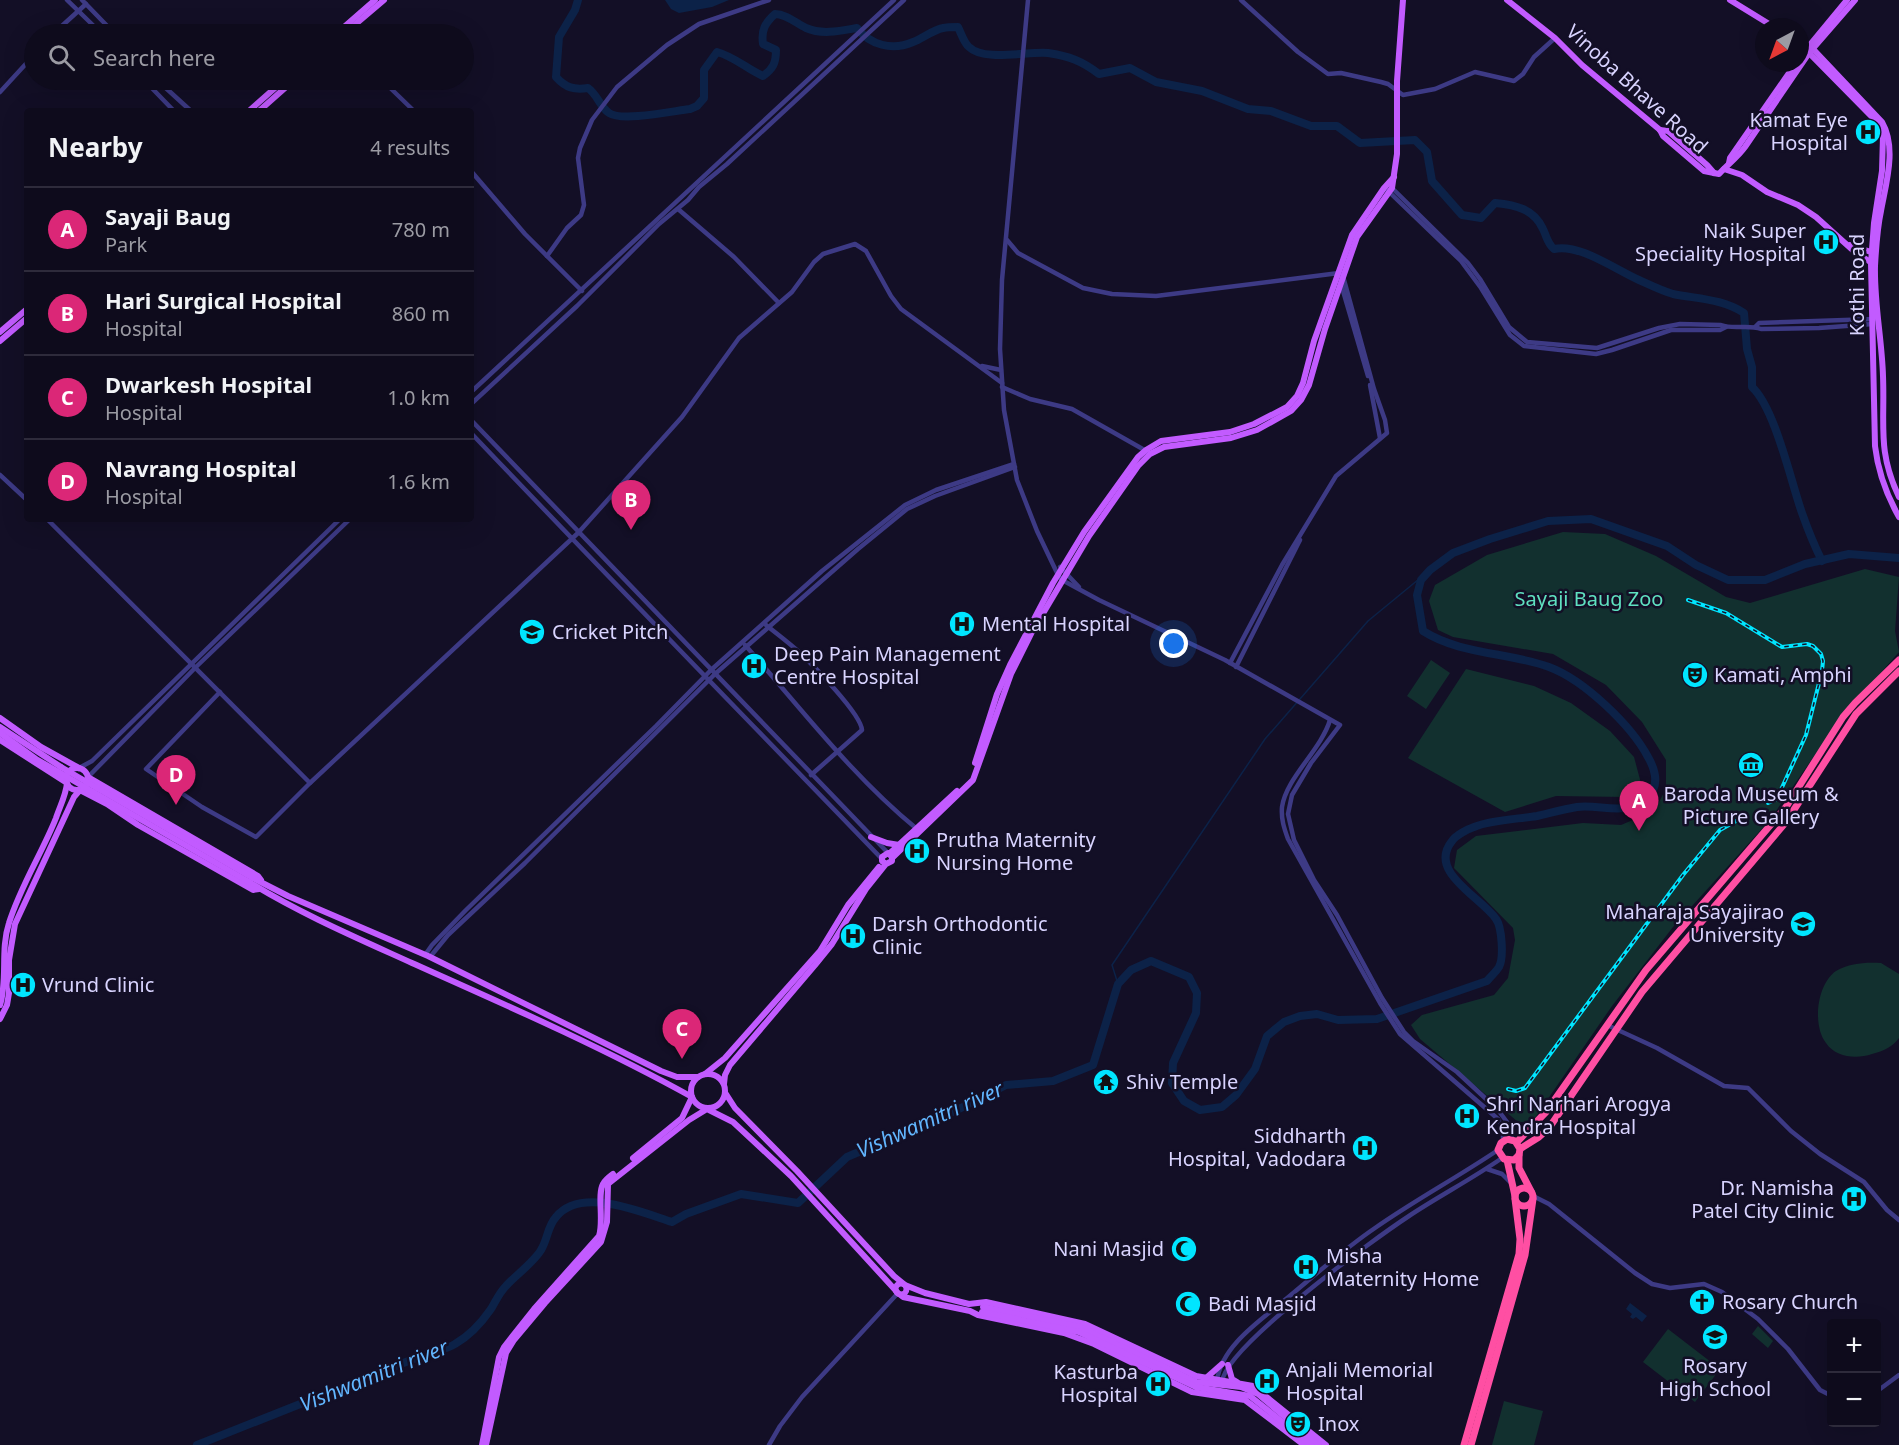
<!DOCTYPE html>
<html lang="en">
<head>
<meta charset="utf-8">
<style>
	body { margin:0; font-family:"Noto Sans",sans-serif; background:#171425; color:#f1f3f6 }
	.controls { position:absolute; right:18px; bottom:18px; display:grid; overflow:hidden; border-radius:6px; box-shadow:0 6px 24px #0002 }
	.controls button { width:54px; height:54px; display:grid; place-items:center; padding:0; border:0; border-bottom:2px solid #2e2b3b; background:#0e0b1c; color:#f1f3f6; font:30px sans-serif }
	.compass { position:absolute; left:1755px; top:18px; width:54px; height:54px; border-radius:50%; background:#0e0b1c; box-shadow:0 6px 24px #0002; rotate:221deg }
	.you { position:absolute; left:1174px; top:644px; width:21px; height:21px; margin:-15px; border:4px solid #fff; border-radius:50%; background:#1a73e8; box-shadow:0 0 0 9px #1a73e833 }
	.badge { display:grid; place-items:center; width:39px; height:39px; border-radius:50%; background:#db2777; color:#fff; font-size:20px; font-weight:700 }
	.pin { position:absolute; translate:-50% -50px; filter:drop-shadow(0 2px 3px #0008) }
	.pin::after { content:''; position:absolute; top:32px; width:21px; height:18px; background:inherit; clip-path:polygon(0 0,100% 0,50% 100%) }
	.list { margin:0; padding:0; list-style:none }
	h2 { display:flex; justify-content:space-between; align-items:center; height:78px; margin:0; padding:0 24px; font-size:26px }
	h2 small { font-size:20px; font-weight:400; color:#9b9ba3 }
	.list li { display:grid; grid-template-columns:39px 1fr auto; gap:18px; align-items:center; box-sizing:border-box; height:84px; padding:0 24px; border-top:2px solid #2e2b3b }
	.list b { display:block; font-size:22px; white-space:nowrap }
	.list p { margin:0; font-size:20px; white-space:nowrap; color:#9b9ba3 }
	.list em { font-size:20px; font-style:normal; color:#9b9ba3 }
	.icon { flex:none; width:33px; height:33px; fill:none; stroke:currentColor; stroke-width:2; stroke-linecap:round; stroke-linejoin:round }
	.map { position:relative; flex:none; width:1899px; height:1445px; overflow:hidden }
	.search { position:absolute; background:#0e0b1c; box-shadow:0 6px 24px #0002; left:24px; top:24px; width:450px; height:66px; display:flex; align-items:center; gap:15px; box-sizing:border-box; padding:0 21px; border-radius:33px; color:#9b9ba3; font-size:22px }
	.panel { position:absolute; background:#0e0b1c; box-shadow:0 6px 24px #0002; left:24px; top:108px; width:450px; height:414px; border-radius:6px }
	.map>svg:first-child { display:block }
	.green { fill:#12302f }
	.water { fill:#0c2248 }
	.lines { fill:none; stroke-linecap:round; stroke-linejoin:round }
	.stream { stroke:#0c2248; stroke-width:1.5 }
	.river { stroke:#0c2248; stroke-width:8 }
	.minor { stroke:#3d3a85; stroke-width:4.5 }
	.major { stroke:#c25bff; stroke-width:6 }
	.highway { stroke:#ff4fa3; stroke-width:7 }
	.rail-casing { stroke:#00e5ff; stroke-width:4 }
	.rail { stroke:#130f26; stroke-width:1.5; stroke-dasharray:4.5; stroke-linecap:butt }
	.major-bridge { stroke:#c25bff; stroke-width:6 }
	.labels { text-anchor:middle; stroke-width:5; stroke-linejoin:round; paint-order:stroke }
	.street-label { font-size:20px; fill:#d9d4ff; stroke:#130f26 }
	.poi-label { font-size:20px; fill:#d9d4ff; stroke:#130f26; text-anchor:start }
	.park-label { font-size:20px; fill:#5fe0c0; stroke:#130f26 }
	.water-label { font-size:21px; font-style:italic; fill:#62b6ff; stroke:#130f26 }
</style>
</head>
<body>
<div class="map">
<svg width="1899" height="1445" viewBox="0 0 1899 1445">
	<rect width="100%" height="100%" fill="#130f26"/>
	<!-- green -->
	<g class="green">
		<path d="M1563 532 1605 534 1656 556 1726 597 1750 603 1865 569 1899 577 1895 631 1899 652 1871 684 1853 700 1769 821 1673 927 1612 1006 1532 1122H1518L1420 1039 1411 1025 1422 1015 1494 995 1508 978 1515 940 1513 928 1454 868 1457 850 1476 836 1583 823 1621 825 1654 811 1666 789V760L1642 722 1606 685 1553 654 1453 637 1438 630 1429 601 1435 585 1487 555Z"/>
		<path d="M1431 660 1450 673 1426 709 1407 696Z"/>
		<path d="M1466 669 1534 686 1571 703 1610 731 1634 757 1642 787 1626 797 1556 796 1505 812 1408 758Z"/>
		<path d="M1881 963 1899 974V1038C1892 1047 1884 1051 1872 1054 1857 1059 1836 1058 1826 1043 1812 1025 1817 984 1836 971 1850 963 1866 962 1881 963Z"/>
		<path d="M1758 1326 1773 1341 1768 1348 1752 1334Z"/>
		<path d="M1668 1329 1720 1369 1695 1402 1643 1362Z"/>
		<path d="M1504 1401 1543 1411 1534 1445H1492Z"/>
	</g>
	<!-- water -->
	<g class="water">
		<path d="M665 0H729L712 7 679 13 671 9Z"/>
		<path d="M1630 1303 1647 1316 1642 1322 1636 1317 1633 1319 1630 1317 1632 1314 1626 1309Z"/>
	</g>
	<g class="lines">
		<!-- stream -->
		<path class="stream" d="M1118 984 1112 965 1265 739 1368 621 1430 570"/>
		<!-- river -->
		<g class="river">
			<path d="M578 0 575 10 559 37 556 77C566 88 574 90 588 88 597 94 600 107 609 113 622 122 673 111 690 109L697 106 704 98V70L717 52C735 57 747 69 763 76 773 69 776 63 776 50L763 44C761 30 765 23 775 14 786 14 796 23 806 28 822 35 840 31 857 28 870 45 892 51 913 42 923 38 933 30 943 28 947 27 953 27 958 27 961 33 964 43 969 47 984 62 1029 51 1048 53 1069 56 1082 61 1099 74L1130 68 1156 82 1202 91 1248 109 1271 111 1311 126H1337L1360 143 1415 140 1427 152 1432 181 1462 215 1481 218 1495 203C1516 205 1534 209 1543 229 1547 237 1547 243 1554 249 1579 243 1616 270 1639 280 1650 285 1662 291 1673 294 1698 299 1723 299 1744 313L1747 349 1752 367V387C1775 408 1791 482 1802 513 1808 530 1814 545 1822 561"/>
			<path d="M197 1445 421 1356C431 1352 446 1350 455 1344 469 1336 482 1322 491 1309 496 1301 499 1293 506 1286 516 1275 534 1262 541 1250 548 1239 547 1227 556 1217 581 1186 641 1212 672 1222L686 1214 741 1194 798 1203 847 1157 959 1109 1006 1085 1053 1081 1093 1065 1118 984 1131 970 1151 961 1189 977 1197 993 1196 1013 1173 1063 1172 1083 1184 1101 1200 1110 1222 1107 1236 1095 1255 1069 1267 1036 1284 1022 1300 1016 1317 1014 1338 1020 1377 1019 1487 981C1490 977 1496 972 1499 967 1504 958 1502 927 1496 919 1481 897 1427 872 1452 841 1456 835 1468 829 1474 827 1490 820 1519 819 1537 816 1550 813 1564 809 1577 807 1601 804 1626 817 1647 798 1660 786 1656 771 1648 757 1631 725 1584 680 1549 667 1508 652 1461 655 1423 631L1417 595 1421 580 1430 570 1453 553 1490 539 1548 521 1591 519 1667 546 1696 565 1728 580H1765L1805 564 1849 554 1899 558"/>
		</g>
		<!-- minor -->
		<g class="minor">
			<path d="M67 0 102 34"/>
			<path d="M82 0 115 34"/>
			<path d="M1028 0 1002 280 1000 349 1004 410 1017 480 1037 531 1058 575 1062 580 1099 600 1225 660 1340 725 1311 763 1292 795 1288 814 1294 840 1314 880 1337 915 1382 998 1404 1032 1413 1041 1457 1072 1498 1110 1513 1130 1511 1139"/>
			<path d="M1241 0 1298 52 1328 74 1341 73 1381 82 1388 84 1403 95 1435 89 1475 72 1514 81 1523 74 1534 57 1555 38"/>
			<path d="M53 34 86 4"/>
			<path d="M144 80 174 111"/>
			<path d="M157 80 191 111"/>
			<path d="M382 80 414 111"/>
			<path d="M0 92 34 55"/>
			<path d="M471 171 525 234 582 291"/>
			<path d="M1391 187 1468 263 1480 279 1509 327 1527 342 1597 348 1659 328 1680 324 1721 325C1734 330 1748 324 1761 329L1819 328 1873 324"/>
			<path d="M1387 190 1461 261 1481 288 1510 335 1524 346 1596 354 1612 350 1671 330H1720L1726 327"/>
			<path d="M678 209 734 257 779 303"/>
			<path d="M1007 240 1018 253 1083 288 1112 294 1156 296 1339 273 1343 276 1374 389 1385 420 1387 433 1336 476 1282 565 1230 663"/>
			<path d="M547 256 567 228 581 215 584 205 578 158 580 148 592 120 617 87 667 45 699 24 769 0"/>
			<path d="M1341 284 1368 376"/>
			<path d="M1755 327 1759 323 1874 319"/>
			<path d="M982 366 1001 370"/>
			<path d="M1370 385 1380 438"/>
			<path d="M1002 387 1030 399 1072 409 1148 452"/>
			<path d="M471 392 894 0"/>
			<path d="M471 404 577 306 659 224 688 200 699 187 727 164 904 0"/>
			<path d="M471 420 888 853"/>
			<path d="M471 433C607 576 745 717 882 859"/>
			<path d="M0 475 27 500"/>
			<path d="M47 519 310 783"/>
			<path d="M1060 567 1079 587"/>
			<path d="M766 625C777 634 788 642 799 652 812 664 861 714 862 730L811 775"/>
			<path d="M745 645C801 708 852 776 917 829"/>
			<path d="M1236 667 1300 540"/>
			<path d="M220 692 146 769 202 807 256 837 310 783 578 533 682 417 739 338 792 292 814 262 823 254 855 244 866 251 891 296 901 309 1002 383"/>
			<path d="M1330 720C1321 750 1286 778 1282 807 1281 819 1284 828 1288 839L1380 1003 1400 1034 1498 1119 1503 1130V1140"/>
			<path d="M79 768 92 761 340 519"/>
			<path d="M88 777 196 667 350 519"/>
			<path d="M425 955 432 945 466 910 656 726 711 670 822 571 905 505 936 490 1014 464"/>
			<path d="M430 957 448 935 525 863 715 674 858 549 907 509 935 496 1015 467"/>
			<path d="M1607 1025 1657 1048 1724 1086 1748 1088 1791 1131 1820 1154 1864 1182 1887 1210 1899 1220"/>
			<path d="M1487 1169 1502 1174 1510 1182"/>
			<path d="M1533 1196 1549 1204 1635 1273 1652 1284 1670 1288 1704 1284 1722 1292 1758 1319 1788 1349 1820 1390 1832 1396"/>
			<path d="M1217 1381C1221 1346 1261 1320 1286 1299 1315 1275 1344 1249 1375 1228 1415 1200 1458 1177 1498 1150"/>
			<path d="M1222 1382C1225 1347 1374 1239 1409 1216 1439 1196 1472 1179 1502 1158"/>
			<path d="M1876 1392 1899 1375"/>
			<path d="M769 1445 780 1426 802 1397 898 1293"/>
		</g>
		<!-- major -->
		<g class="major">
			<path d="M1507 0 1555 38 1582 65 1660 130 1663 136 1704 171 1719 174C1728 164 1737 158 1745 147L1809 53 1855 0"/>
			<path d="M1730 0 1774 27"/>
			<path d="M336 34 375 0"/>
			<path d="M344 34 384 0"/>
			<path d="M1800 40 1813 49 1882 122C1897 148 1886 183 1881 211 1877 229 1876 248 1875 266 1874 303 1882 340 1883 376 1885 425 1877 451 1899 497"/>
			<path d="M1800 47 1809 53 1874 119 1883 136 1882 171 1874 223 1871 263 1875 446C1878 472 1886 494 1899 517"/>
			<path d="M1800 57 1847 0"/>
			<path d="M249 111 284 80"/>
			<path d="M259 111 294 80"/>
			<path d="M1660 130 1668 131 1707 165 1714 173"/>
			<path d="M1729 163 1730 158 1796 63"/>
			<path d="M1724 169 1742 175 1767 192 1798 205 1816 217 1856 253 1872 263"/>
			<path d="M1850 245 1874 253"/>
			<path d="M0 332 27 309"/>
			<path d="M0 341 27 318"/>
			<path d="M0 718 41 747 79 768"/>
			<path d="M0 727 61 767"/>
			<path d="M0 740 67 783C66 795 60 806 56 818 42 853 20 887 9 923 0 950 8 979 0 1005"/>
			<path d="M975 763 997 694 1010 665 1053 583 1084 532 1138 457 1146 450 1161 441 1230 432 1254 424 1287 407 1297 396 1303 383 1314 341 1352 235 1384 188 1394 177"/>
			<circle cx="77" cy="779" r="11"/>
			<path d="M88 777 258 876 261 880"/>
			<path d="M97 788 251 877 288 896 428 956 661 1071 677 1077H698"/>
			<path d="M871 837 887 843 899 845"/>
			<path d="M889 854 957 791"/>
			<path d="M892 858 973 780 1011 674 1032 632 1089 536 1138 466 1150 454 1164 447 1231 438 1257 430 1291 411 1301 400 1309 385 1325 329 1357 237 1392 188 1397 154V81L1403 0"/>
			<path d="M249 882C301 914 357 938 412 963 506 1005 602 1047 692 1097L682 1118 633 1158"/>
			<path d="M0 1019 7 1005 9 993V960L15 924 74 797 80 790 107 804 138 825 253 890 259 889"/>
			<circle cx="708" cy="1091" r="17"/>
			<path d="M705 1074 725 1058 820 951 848 905 879 867"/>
			<path d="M724 1084 725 1075 730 1065 815 965 832 944 866 889 886 864 892 861V857L888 853 882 857V861L886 864"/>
			<path d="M726 1094 735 1108 797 1171 894 1276 905 1285 925 1293 969 1304 986 1302 1085 1324 1196 1376 1253 1386 1326 1445"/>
			<circle cx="901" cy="1289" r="5.5"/>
			<path d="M1228 1365 1232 1379 1237 1382"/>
			<path d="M1205 1379 1222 1364"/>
			<path d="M482 1445 499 1357 504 1347 534 1309 599 1236C604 1221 597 1195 603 1184 605 1180 609 1177 613 1174"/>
			<path d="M486 1445 506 1353 514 1340 545 1303 601 1242 607 1222 608 1184 689 1120 707 1109 733 1122 791 1176 898 1293 903 1297 970 1311 978 1315 1064 1333 1094 1344 1192 1392 1245 1400 1304 1445"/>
		</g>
		<!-- highway -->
		<g class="highway">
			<path d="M1517 1142 1546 1112 1646 970 1786 807 1843 717 1855 703 1899 660"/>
			<path d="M1520 1149 1515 1141 1507 1139 1501 1143 1498 1150 1504 1159 1514 1160 1519 1155 1520 1149 1539 1137 1549 1128 1642 992 1786 822 1856 714 1899 671"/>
			<path d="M1519 1155V1168L1531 1191"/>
			<path d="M1507 1160 1515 1196"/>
			<circle cx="1524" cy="1197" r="9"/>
			<path d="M1464 1445 1519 1254 1520 1239 1515 1199"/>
			<path d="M1471 1445 1525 1255 1533 1199"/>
		</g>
		<!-- rail casing -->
		<g class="rail-casing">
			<g id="rail">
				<path d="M1688 600 1726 613 1782 647 1807 644 1813 646 1821 654 1823 661 1822 671 1806 735 1779 794 1775 800 1768 803"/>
				<path d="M1508 1089 1516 1091 1525 1088 1683 875 1720 830 1736 821"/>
			</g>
		</g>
		<!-- rail -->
		<use href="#rail" class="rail"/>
		<!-- major-bridge -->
		<g class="major-bridge">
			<path d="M0 733 36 759 249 882"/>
			<path d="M61 767 97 788"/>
			<path d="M983 1307 1080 1327 1196 1382 1241 1387 1258 1394 1318 1445"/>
			<path d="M982 1312 1079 1332 1196 1387 1250 1396 1311 1445"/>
		</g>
	</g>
	<!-- icons -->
	<defs>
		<g id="hospital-disc" transform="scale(1.35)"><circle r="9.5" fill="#00e5ff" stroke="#130f26"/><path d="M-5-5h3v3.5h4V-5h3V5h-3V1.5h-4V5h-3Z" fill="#111"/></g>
		<g id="school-disc" transform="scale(1.35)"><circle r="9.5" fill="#00e5ff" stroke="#130f26"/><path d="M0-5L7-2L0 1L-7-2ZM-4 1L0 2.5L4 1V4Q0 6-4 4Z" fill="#111"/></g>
		<g id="theatre-disc" transform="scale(1.35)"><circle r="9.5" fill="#00e5ff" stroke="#130f26"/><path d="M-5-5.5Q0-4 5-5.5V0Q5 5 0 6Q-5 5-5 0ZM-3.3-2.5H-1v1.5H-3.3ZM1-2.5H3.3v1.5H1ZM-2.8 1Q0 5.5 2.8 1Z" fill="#111"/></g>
		<g id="museum-disc" transform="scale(1.35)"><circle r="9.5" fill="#00e5ff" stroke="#130f26"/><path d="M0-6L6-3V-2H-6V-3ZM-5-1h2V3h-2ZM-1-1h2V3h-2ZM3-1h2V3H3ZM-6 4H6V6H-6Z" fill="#111"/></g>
		<g id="university-disc" transform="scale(1.35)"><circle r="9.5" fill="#00e5ff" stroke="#130f26"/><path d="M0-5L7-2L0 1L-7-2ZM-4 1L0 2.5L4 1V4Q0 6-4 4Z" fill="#111"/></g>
		<g id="temple-disc" transform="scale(1.35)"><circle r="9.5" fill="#00e5ff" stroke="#130f26"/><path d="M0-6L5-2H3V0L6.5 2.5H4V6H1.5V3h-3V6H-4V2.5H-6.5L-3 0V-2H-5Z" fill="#111"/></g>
		<g id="mosque-disc" transform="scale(1.35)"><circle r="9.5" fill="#00e5ff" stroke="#130f26"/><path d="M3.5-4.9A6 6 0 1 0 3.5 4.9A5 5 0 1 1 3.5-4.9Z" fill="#111"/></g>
		<g id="church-disc" transform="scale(1.35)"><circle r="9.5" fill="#00e5ff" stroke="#130f26"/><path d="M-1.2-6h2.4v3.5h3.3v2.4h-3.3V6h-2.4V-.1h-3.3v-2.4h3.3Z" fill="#111"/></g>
	</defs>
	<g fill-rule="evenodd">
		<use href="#hospital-disc" x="1868" y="132"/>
		<use href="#hospital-disc" x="1826" y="242"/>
		<use href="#hospital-disc" x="962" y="624"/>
		<use href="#school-disc" x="532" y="632"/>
		<use href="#hospital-disc" x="754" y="666"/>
		<use href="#theatre-disc" x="1695" y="675"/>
		<use href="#museum-disc" x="1751" y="765"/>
		<use href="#hospital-disc" x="917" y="851"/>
		<use href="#university-disc" x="1803" y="924"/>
		<use href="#hospital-disc" x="853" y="936"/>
		<use href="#hospital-disc" x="23" y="985"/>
		<use href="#temple-disc" x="1106" y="1082"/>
		<use href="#hospital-disc" x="1467" y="1116"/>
		<use href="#hospital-disc" x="1365" y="1148"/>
		<use href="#hospital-disc" x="1854" y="1199"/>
		<use href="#mosque-disc" x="1184" y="1249"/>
		<use href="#hospital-disc" x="1306" y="1267"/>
		<use href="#church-disc" x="1702" y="1302"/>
		<use href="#mosque-disc" x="1188" y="1304"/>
		<use href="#school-disc" x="1715" y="1337"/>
		<use href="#hospital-disc" x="1267" y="1381"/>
		<use href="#hospital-disc" x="1158" y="1384"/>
		<use href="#theatre-disc" x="1298" y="1424"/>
	</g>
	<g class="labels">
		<!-- street labels -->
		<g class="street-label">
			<text transform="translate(1637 89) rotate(42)" y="7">Vinoba Bhave Road</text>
			<text transform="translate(1857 285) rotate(-90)" y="7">Kothi Road</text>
		</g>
		<!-- poi labels -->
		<g class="poi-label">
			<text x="1848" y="127" text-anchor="end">Kamat Eye<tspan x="1848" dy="23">Hospital</tspan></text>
			<text x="1806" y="238" text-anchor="end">Naik Super<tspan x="1806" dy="23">Speciality Hospital</tspan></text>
			<text x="982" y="631">Mental Hospital</text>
			<text x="552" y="639">Cricket Pitch</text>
			<text x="774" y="661">Deep Pain Management<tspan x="774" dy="23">Centre Hospital</tspan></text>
			<text x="1714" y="682">Kamati, Amphi</text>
			<text x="1751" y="801" text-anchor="middle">Baroda Museum &amp;<tspan x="1751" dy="23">Picture Gallery</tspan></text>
			<text x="936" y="847">Prutha Maternity<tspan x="936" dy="23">Nursing Home</tspan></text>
			<text x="1784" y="919" text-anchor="end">Maharaja Sayajirao<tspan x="1784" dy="23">University</tspan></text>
			<text x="872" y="931">Darsh Orthodontic<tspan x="872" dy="23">Clinic</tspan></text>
			<text x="42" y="992">Vrund Clinic</text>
			<text x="1126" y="1089">Shiv Temple</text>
			<text x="1486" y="1111">Shri Narhari Arogya<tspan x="1486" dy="23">Kendra Hospital</tspan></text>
			<text x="1346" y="1143" text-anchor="end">Siddharth<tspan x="1346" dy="23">Hospital, Vadodara</tspan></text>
			<text x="1834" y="1195" text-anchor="end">Dr. Namisha<tspan x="1834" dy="23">Patel City Clinic</tspan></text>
			<text x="1164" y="1256" text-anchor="end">Nani Masjid</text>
			<text x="1326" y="1263">Misha<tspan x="1326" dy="23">Maternity Home</tspan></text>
			<text x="1722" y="1309">Rosary Church</text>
			<text x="1208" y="1311">Badi Masjid</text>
			<text x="1715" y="1373" text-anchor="middle">Rosary<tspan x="1715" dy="23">High School</tspan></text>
			<text x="1286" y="1377">Anjali Memorial<tspan x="1286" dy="23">Hospital</tspan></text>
			<text x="1138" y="1379" text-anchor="end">Kasturba<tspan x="1138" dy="23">Hospital</tspan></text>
			<text x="1318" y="1431">Inox</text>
		</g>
		<!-- park labels -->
		<g class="park-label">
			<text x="1589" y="606">Sayaji Baug Zoo</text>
		</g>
		<!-- water labels -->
		<g class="water-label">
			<text transform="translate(930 1120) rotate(-24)" y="7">Vishwamitri river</text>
			<text transform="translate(374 1376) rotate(-22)" y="7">Vishwamitri river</text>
		</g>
	</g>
</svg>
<div class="controls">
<button>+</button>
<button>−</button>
</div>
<svg class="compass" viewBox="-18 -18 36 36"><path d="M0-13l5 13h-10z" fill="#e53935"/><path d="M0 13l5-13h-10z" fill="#9b9ba3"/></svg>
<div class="you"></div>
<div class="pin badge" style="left:1639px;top:831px">A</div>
<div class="pin badge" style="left:631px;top:530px">B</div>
<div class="pin badge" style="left:682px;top:1059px">C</div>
<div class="pin badge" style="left:176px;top:805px">D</div>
<div class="search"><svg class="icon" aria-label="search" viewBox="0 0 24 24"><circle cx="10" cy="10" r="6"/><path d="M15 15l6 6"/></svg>Search here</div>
<section class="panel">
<h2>Nearby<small>4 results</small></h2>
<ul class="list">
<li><span class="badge">A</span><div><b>Sayaji Baug</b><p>Park</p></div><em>780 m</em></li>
<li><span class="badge">B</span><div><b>Hari Surgical Hospital</b><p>Hospital</p></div><em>860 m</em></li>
<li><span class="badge">C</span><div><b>Dwarkesh Hospital</b><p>Hospital</p></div><em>1.0 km</em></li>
<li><span class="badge">D</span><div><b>Navrang Hospital</b><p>Hospital</p></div><em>1.6 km</em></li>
</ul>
</section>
</div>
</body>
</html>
